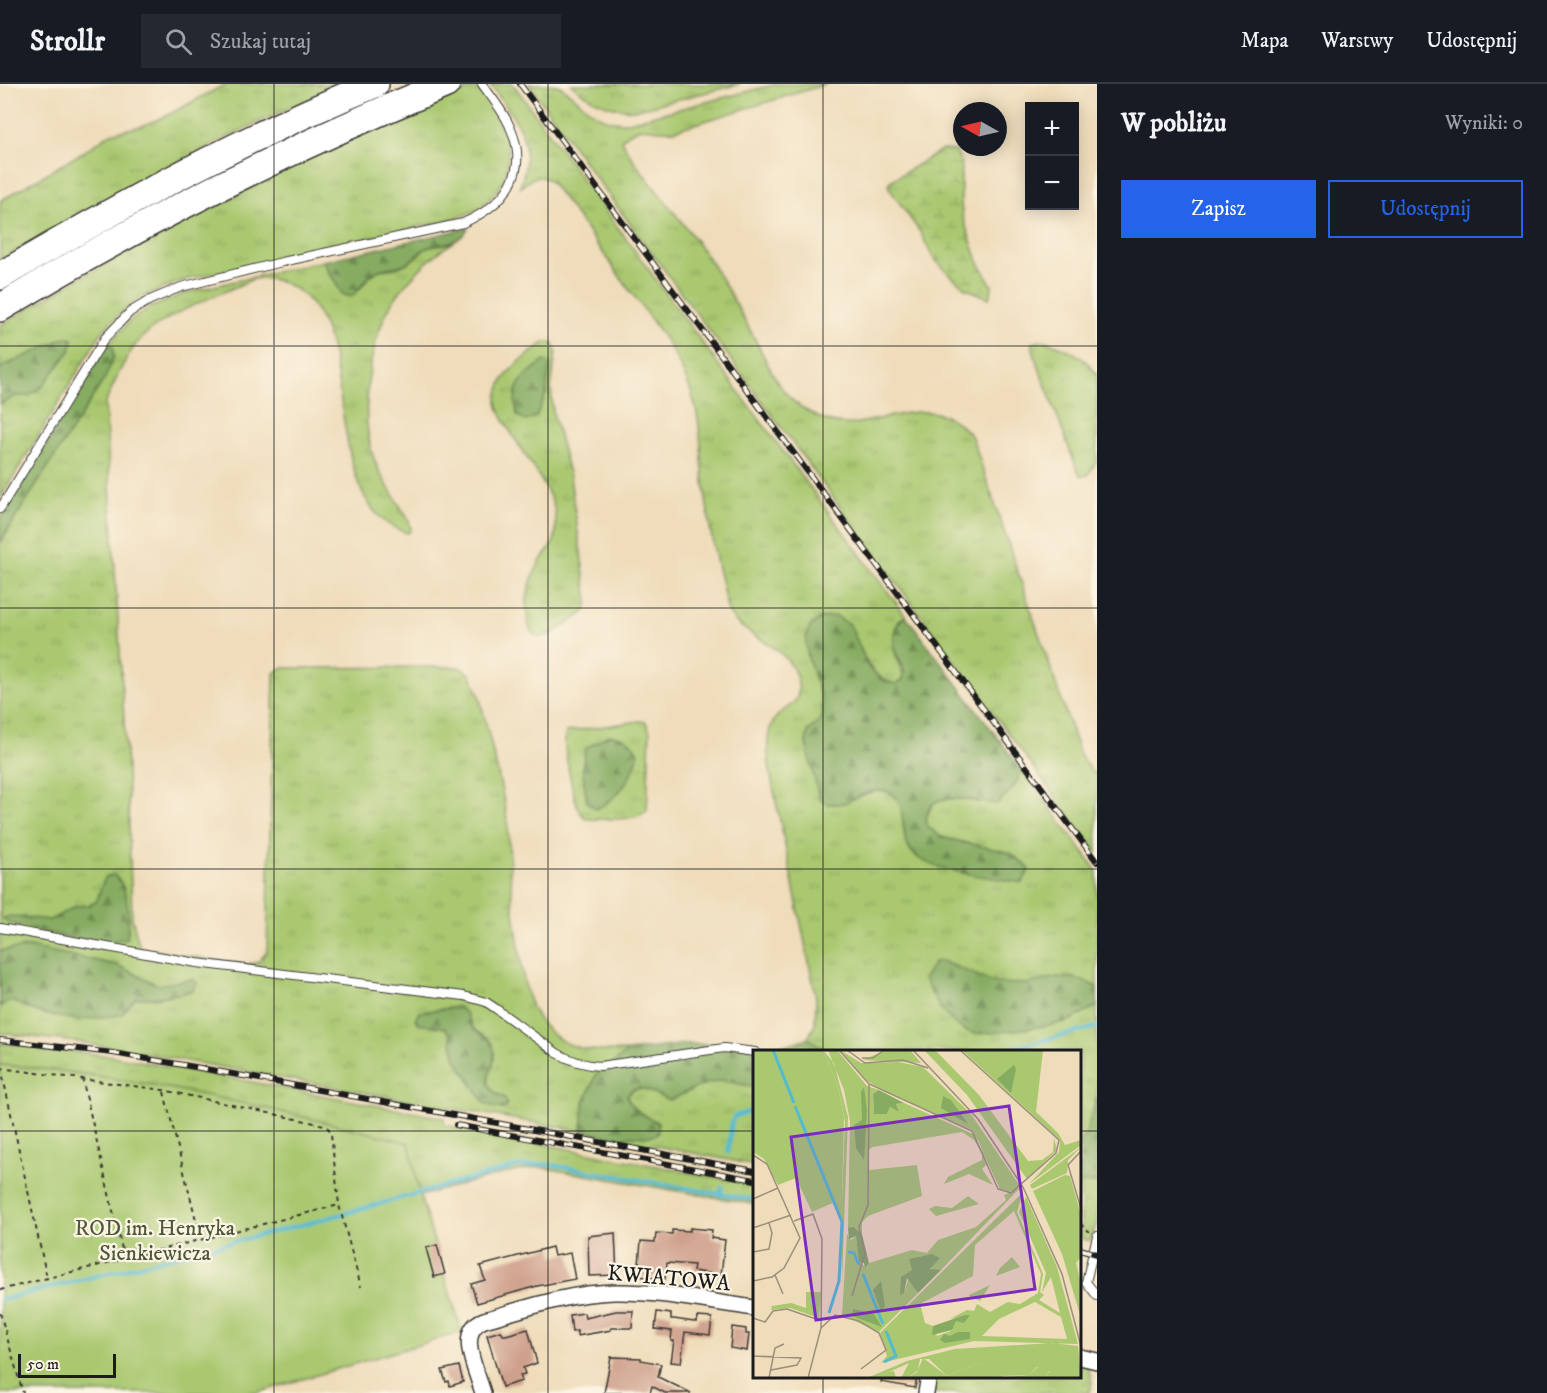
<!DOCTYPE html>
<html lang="pl">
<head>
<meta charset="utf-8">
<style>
	body { margin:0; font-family:"IM FELL DW Pica",serif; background:#242831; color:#f1f3f6 }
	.controls { position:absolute; right:18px; top:18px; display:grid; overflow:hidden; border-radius:0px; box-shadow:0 3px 15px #0003 }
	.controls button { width:54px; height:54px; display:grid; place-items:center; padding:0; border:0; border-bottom:2px solid #363941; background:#171b24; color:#f1f3f6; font:30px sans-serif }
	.compass { position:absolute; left:953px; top:18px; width:54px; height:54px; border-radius:50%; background:#171b24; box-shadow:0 3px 15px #0003; rotate:278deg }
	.scale { position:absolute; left:18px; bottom:15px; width:98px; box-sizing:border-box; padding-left:6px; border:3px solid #1c1c1c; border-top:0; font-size:16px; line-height:21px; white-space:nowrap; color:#1c1c1c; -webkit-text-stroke:4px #fcf5e5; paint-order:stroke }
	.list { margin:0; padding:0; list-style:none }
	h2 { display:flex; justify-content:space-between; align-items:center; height:78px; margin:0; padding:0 24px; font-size:26px }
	h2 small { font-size:20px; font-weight:400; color:#9ea1a6 }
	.actions { display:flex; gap:12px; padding:18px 24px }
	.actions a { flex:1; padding:14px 0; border:2px solid #2563eb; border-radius:0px; text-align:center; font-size:21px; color:#2563eb }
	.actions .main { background:#2563eb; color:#fff }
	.icon { flex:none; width:33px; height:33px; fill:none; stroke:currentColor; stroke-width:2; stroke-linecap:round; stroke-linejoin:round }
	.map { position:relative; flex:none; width:1097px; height:1309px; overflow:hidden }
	header { display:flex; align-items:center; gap:36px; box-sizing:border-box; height:84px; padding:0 30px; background:#171b24; border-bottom:2px solid #363941 }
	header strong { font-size:28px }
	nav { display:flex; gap:33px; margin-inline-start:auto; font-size:21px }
	.search { width:420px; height:54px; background:#242831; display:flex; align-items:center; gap:15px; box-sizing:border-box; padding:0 21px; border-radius:0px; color:#9ea1a6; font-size:22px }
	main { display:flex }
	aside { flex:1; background:#171b24 }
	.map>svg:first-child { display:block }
	.grass { fill:url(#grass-tufts); stroke:#627246; stroke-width:1.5 }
	.forest { fill:url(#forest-firs); stroke:#51643f; stroke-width:1.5 }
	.wetland { fill:url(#wetland-marsh); stroke:#627246; stroke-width:1.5 }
	.garden { fill:#a9c870; stroke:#627246; stroke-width:1.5 }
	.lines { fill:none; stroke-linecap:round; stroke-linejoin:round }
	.stream { stroke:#54bad2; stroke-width:4 }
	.building { fill:#cfa08c }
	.lane-casing { stroke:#3c3934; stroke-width:10 }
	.street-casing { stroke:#3c3934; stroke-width:18 }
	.highway-casing { stroke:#3c3934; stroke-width:30 }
	.path { stroke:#3c3934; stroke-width:2; stroke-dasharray:4.5 4.5; stroke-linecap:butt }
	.lane { stroke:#fff; stroke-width:8 }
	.street { stroke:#fff; stroke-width:15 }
	.highway { stroke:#fff; stroke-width:27 }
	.rail-casing { stroke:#1c1c1c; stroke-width:6 }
	.rail { stroke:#fcf5e5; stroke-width:4; stroke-dasharray:11; stroke-linecap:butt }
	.grid { fill:none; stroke:#1c1c1c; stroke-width:1.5; stroke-opacity:0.55 }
	.labels { text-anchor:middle; stroke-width:4.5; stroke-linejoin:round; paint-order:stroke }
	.park-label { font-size:22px; fill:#4d5839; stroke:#fcf5e5 }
	.street-label { font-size:22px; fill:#1c1c1c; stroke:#fcf5e5 }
	.inset-river { fill:none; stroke:#54bad2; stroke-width:3 }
	.inset-road { fill:none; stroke:#9b8f7b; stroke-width:1.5 }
	.view { fill:#7b2cbf; fill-opacity:0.15; stroke:#7b2cbf; stroke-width:3 }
	.inset-edge { fill:none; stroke:#1c1c1c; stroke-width:3 }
</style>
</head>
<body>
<header>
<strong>Strollr</strong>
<div class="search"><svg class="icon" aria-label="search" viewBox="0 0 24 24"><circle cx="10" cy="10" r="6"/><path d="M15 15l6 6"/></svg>Szukaj tutaj</div>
<nav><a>Mapa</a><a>Warstwy</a><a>Udostępnij</a></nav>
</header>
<main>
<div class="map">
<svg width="1097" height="1309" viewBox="0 0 1097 1309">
	<defs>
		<pattern id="grass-tufts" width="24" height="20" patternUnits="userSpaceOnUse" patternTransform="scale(1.5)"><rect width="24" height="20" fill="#a9c870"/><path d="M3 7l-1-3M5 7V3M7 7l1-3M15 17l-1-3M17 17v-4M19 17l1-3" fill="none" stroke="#91ab60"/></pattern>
		<pattern id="forest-firs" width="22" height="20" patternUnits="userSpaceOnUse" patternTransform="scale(1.5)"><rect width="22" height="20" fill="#86ac62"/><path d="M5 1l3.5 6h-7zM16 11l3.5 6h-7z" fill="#6d8b50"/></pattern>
		<pattern id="wetland-marsh" width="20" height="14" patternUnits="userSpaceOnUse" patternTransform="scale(1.5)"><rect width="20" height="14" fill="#a9c870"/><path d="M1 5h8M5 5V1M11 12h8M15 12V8" fill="none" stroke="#91ab60"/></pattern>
	</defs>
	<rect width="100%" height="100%" fill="#fcf5e5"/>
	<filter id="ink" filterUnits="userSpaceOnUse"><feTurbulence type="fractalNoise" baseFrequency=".0167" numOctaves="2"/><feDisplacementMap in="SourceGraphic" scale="12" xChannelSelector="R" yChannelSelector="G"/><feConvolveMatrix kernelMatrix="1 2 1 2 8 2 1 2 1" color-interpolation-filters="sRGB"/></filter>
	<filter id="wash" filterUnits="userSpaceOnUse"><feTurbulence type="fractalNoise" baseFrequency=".008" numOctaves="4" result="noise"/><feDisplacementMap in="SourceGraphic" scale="24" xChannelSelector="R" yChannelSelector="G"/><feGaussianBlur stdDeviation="1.35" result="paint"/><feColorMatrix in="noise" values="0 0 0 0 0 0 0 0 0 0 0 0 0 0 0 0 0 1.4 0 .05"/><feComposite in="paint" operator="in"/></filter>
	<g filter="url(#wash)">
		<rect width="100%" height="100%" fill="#efdcba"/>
		<!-- grass -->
		<g class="grass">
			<path d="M226 0H343C225 51 111 111 0 176V117L85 67 111 49 142 42 166 32Z"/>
			<path d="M490 0H513L709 268 906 532 899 536C898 543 894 552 894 560 893 574 904 580 903 596L895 600C870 592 866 578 856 555L815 596 822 616V636L808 647 806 659 819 713C831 713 846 716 857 713 867 710 873 706 884 707 911 710 898 746 908 763 910 767 914 770 917 773L1011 770 941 753 927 742 926 732 933 720 940 715H964L980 719 1013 704 1022 686 1097 787V1139L1090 1157 1081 1154 1080 967H827L808 954 815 940 816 913 770 688C768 672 764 650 775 635 784 621 801 623 798 600 792 558 741 555 728 527 725 519 724 509 722 500 712 464 707 426 703 388 701 368 701 345 696 325 685 277 654 239 625 200 601 165 576 131 550 97 536 88 532 95 520 104 536 56 517 38 490 0Z"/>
			<path d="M529 0C537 0 551 0 558 1 586 18 590 38 628 38L777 0H827L675 46C649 49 644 35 621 56 641 91 670 121 694 154 720 189 741 229 761 267 773 291 783 313 807 327 818 334 832 340 845 340 851 341 858 339 863 338 905 331 940 313 972 353L1080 671 1090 686 1097 691V769L593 90Z"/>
			<path d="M571 0H740L634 26C609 25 590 16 571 0Z"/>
			<path d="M477 2C496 32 521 65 501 100 496 109 488 118 479 124 465 133 447 136 431 140L184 196 139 214 112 237 100 251 0 415V241L78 195 332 61Z"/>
			<path d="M454 158C430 171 398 205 386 230 369 267 361 325 371 365 377 390 396 414 409 437L411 446 408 449C313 423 369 237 288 201 277 195 265 193 253 195 221 210 179 225 152 245 129 261 116 295 105 320L127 684 132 834 140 864 244 881 258 878 267 868 274 589 282 584 459 583 471 591 479 610C488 651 501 693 507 735 510 756 509 777 511 799 512 820 516 841 519 862 523 890 525 922 545 943 568 969 598 967 629 967L596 991 584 1019 582 1047 85 959 0 949V458L4 454 113 263 108 260 133 234 149 224 188 208 323 177 342 210 359 206 369 193 379 186 397 184 411 177 426 164Z"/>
			<path d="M1042 256C1064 263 1084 270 1097 291V377L1088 391 1081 392 1078 388 1035 273 1032 259Z"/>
			<path d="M545 258H552L556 268 551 304 553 329 570 393 588 518 585 528 552 550 541 553 532 550C521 525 528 499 541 476 545 470 551 464 554 457 557 448 556 429 553 420 545 393 496 336 497 316 498 289 526 273 545 258Z"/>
			<path d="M639 637 646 638 650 648 647 726C638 738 602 735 587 735 585 733 582 731 580 728 574 717 561 658 566 648Z"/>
			<path d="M0 959 112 972 444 1034V1041L755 1101V1120L539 1083 497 1091 420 1112 409 1059C274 1025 139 992 0 981Z"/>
			<path d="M722 996 755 1003V1081L620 1055 628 1051 653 1052 658 1039C646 1032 631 1026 627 1013 637 995 656 1010 670 1016L702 1001Z"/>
			<path d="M1081 1280 1086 1281C1091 1290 1095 1300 1089 1309H931L934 1293 1080 1292Z"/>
		</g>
		<!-- forest -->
		<g class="forest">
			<path d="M468 144C460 161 442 158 427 164 420 167 415 174 409 178 397 185 387 182 377 187 366 193 360 205 351 213L342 210 323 177Z"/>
			<path d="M66 253 73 255 70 267 42 303 29 312H15L0 321V284Z"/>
			<path d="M108 260 113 263 114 272 105 294 0 458V435Z"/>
			<path d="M544 277 550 281 546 310 536 333 526 337 517 331C510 301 522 294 544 277Z"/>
			<path d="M836 532 850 541 869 584 882 596 895 600 903 596C903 593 904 589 904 586 903 582 899 577 897 572 891 558 892 540 906 532L1022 686 1013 704 997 720C974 718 921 700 927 742L941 753 1011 769 1030 785 1022 799C997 794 934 788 916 772 895 754 911 716 888 708 871 702 859 714 844 719 839 720 832 720 826 720L819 713 806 659 808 647 821 636C822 629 823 620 821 613 813 585 785 534 836 532Z"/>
			<path d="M609 651C624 652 630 655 639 669 633 692 619 715 596 725L587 718 582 683 586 664Z"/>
			<path d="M113 791C129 798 130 839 127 854 92 864 41 846 6 838L3 834 11 832 50 836 76 822 90 821 97 817 102 800 106 793Z"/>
			<path d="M29 863 117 881 158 901 192 895 197 899 193 906C173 912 157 915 136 914L121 931 76 936 43 930 11 917 0 922V867Z"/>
			<path d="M941 877 996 899 1026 900 1056 893 1077 894 1097 903V922C1088 927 1078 934 1068 937 1056 941 982 952 972 949 948 942 933 915 924 895L934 878Z"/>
			<path d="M457 923C471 930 466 934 473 944 479 952 490 952 493 963 500 985 472 1000 505 1014L507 1020 505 1025 495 1024 484 1019 456 975 450 950 445 944 420 940 415 935 420 928Z"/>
			<path d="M808 954 827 967H755V1003L722 996 702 1001 670 1016C655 1013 638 994 627 1012 631 1026 646 1032 658 1039V1049C646 1057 632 1048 620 1055L582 1047 584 1019 596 991 629 967 687 960 785 961Z"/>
			<path d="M1097 1012V1098L1081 1100V1058L1086 1049Z"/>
		</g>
		<!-- wetland -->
		<path class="wetland" d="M942 66 955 67 961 77V121L963 134 978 177 992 202 991 210 989 214 965 204 944 185 932 172 920 148 889 104V98Z"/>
		<!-- garden -->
		<path class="garden" d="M0 981C139 992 275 1025 409 1059L420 1112 462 1248 256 1309H0Z"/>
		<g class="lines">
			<!-- stream -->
			<g class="stream">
				<path d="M1001 967 1097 943"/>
				<path d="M728 1068 732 1037 735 1032 755 1026"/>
				<path d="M720 1111 722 1103"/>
				<path d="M0 1216 313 1138 515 1083 546 1080 755 1116"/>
			</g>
		</g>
		<g id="blocks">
			<!-- building -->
			<g class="building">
				<path d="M690 1144 712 1146 711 1154 725 1156 721 1191 693 1187 694 1181 667 1179 665 1195 638 1192 641 1157 655 1158 656 1149 672 1150V1146L690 1147Z"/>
				<path d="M615 1149 617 1191 589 1192 588 1152Z"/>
				<path d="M437 1161 445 1190 434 1193 426 1164Z"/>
				<path d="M552 1163 554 1172 570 1169 575 1195 537 1202 477 1219 471 1200 485 1196 480 1182Z"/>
				<path d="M616 1227H633L632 1244H611V1246L577 1252V1247L572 1248 570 1231 584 1229 585 1234Z"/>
				<path d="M657 1228 671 1230V1235H674L694 1238H697L698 1233 712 1234 710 1251 685 1248 681 1279 671 1278 674 1257H671L672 1247 655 1245Z"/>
				<path d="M732 1243 746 1245V1250H749L747 1267 730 1264Z"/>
				<path d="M528 1245 537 1279 523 1284 525 1290 520 1291 522 1297 502 1303 487 1251 501 1247 503 1251H506Z"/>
				<path d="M611 1273 641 1274V1276L661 1280 658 1293 691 1309H665L652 1302 650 1309H604Z"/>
				<path d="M459 1282 463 1298 450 1302 449 1297 446 1298 442 1286Z"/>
				<path d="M882 1293H917L915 1304 881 1298Z"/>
			</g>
		</g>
	</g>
	<g filter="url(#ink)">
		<use href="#blocks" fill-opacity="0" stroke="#3c3934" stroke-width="1.5"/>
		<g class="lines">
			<!-- lane casing -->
			<g class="lane-casing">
				<g id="lane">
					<path d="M0 425 105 254 130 228 150 216 181 203 282 178 463 139C504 121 531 89 510 43 504 28 492 14 482 0"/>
					<path d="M0 844 197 879 464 912 486 918 495 924 557 969C571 977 583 981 600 982L724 964 755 968"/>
					<path d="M1097 1152 1086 1198 1097 1212"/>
				</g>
			</g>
			<!-- street casing -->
			<g class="street-casing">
				<g id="street">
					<path d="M1080 1273 1097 1277"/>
					<path d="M483 1309C477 1287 455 1247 484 1236 527 1224 569 1209 614 1208 661 1207 709 1218 755 1224"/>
					<path d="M926 1309 929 1292"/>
				</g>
			</g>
			<!-- highway casing -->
			<g class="highway-casing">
				<g id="highway">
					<path d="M0 192C121 121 245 53 375 0"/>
					<path d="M0 224C143 137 292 63 446 0"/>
				</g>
			</g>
			<!-- path -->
			<g class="path">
				<path d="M0 984 163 1006 324 1041 329 1045 331 1050 339 1121"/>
				<path d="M1 984 47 1194"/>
				<path d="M82 994 124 1174"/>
				<path d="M164 1008 201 1156"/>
				<path d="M1080 1140 1090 1148"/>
				<path d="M0 1206 339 1121 361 1203"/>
				<path d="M0 1229 23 1309"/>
			</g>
			<!-- lane -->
			<use href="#lane" class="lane"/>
			<!-- street -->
			<use href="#street" class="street"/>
			<!-- highway -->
			<use href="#highway" class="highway"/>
			<!-- rail casing -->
			<g class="rail-casing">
				<g id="rail">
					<path d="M520 0 1097 778"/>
					<path d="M0 956 113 969 195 983 755 1087"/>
					<path d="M456 1041 755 1096"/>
					<path d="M1080 1165 1097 1170"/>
				</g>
			</g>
			<!-- rail -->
			<use href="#rail" class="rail"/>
		</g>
	</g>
	<!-- grid -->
	<path class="grid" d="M274 0V1309M548 0V1309M823 0V967M0 262H1097M0 524H1097M0 785H1097M0 1047H755M1080 1047H1097M823 1292V1309"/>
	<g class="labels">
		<!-- park labels -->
		<g class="park-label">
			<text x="155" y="1151">ROD im. Henryka<tspan x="155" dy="25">Sienkiewicza</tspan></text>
		</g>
		<!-- street labels -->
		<g class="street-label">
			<text transform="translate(669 1193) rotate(5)" y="8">KWIATOWA</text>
		</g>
	</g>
	<!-- overview -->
	<g transform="translate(753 966)">
		<rect width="328" height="328" fill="#efdcba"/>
		<path d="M70 0 81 13 95 67 89 230 88 171 80 152 89 149 92 72 85 36ZM75 0H84L114 36 126 40 120 44 121 64H134L137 57 146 62 143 54 151 53 220 84 226 92 234 114 229 119 240 135 216 124 191 134 195 127 229 110V103L221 90 209 82 120 97 115 100 116 120 164 115 169 146 115 166 109 172V184L95 178 97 71 91 40ZM87 0 108 13 145 12 170 17 218 64 267 136 257 142 247 139 219 80 132 42 114 31ZM133 0H157L168 13 110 10ZM171 0H182L226 45 275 111 289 110 300 102 301 88 304 100 274 129 214 45ZM209 0H290L283 62 305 83 312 95 328 90V95L276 134 306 102 307 90ZM328 97 315 110 314 123 279 139 277 135ZM312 125 317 126 328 165V207L323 213 328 234V268L309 204 280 141ZM268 137 188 220H178L179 215 167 206 158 222 152 224 151 243 156 227 165 243 126 282 89 265 94 184 98 190 103 186 106 209 113 219 116 213 159 200 174 203 185 190 223 177 253 150 251 145ZM270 142 264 162 290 224 287 242 291 245 286 250 307 263 298 227 289 242 293 223 266 162 273 147 304 217 325 294 221 291 128 313 134 306 127 283ZM261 161 288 224 285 243 267 254 255 252 237 262 224 254 221 261 214 260 197 269 217 266 201 271 198 281 184 286 180 276 172 273 167 254 220 226 222 195ZM282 252 308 267 314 289 229 286 246 269ZM215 146 226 154 183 166 176 159 182 156 199 158ZM237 235 227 251 216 246V245ZM53 242H68L66 268 37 258 18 260 19 256 38 253 53 258ZM299 293 325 296 328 328H291L297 321 284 317 276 325 248 326 224 313 194 326 176 309H167L165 320 155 328H148L156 313 136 322 141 321 143 328H114L154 311 202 299Z" fill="#a9c870" fill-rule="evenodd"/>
		<path d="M261 15 263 19 258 43 244 29ZM111 37 114 60 111 110 103 98 101 75 109 70 108 42ZM126 40 151 53 143 54 146 62 137 57 134 64H121L120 44ZM190 46 198 50 215 74 188 58ZM100 177 109 184 116 213 112 219 111 213 106 212 103 186 96 189 95 178ZM179 204 187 208 177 219 188 220 165 243 154 228 151 243 147 245 148 227 159 220 156 209ZM128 231 132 256 128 261 120 240ZM100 259 121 264 129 277 99 266ZM212 265H217L211 273 203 271 199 280 179 285 180 276ZM205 282H217V289L192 293 187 290 191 284 197 286Z" fill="#86ac62"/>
		<path d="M308 147 313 150 320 170 316 187 299 154ZM259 207 267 217 243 226 247 218ZM170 308 194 326 224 313 251 327 276 325 285 317 297 320 291 328H155L164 322Z" fill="#a9c870"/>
		<path d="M0 0H70L85 36 91 68 89 149 59 162 43 128 25 135 11 109 0 102Z" fill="#a9c870"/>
		<path class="inset-river" d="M20 0 41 53M42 56 89 172 86 231 76 263M95 202 101 203 106 215M110 224 130 274M131 312 143 306 133 281"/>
		<path class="inset-road" d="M86 0 116 34 219 81 245 139 258 143 303 103 306 90 207 0M94 0 112 13 150 10 175 18M160 0 225 69 270 137 309 224 329 300M109 8H120L131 0M329 100 315 115 329 162M0 105 14 114 47 188 31 218 19 227 0 231M0 149 25 138M41 171 60 164 69 189 68 278 55 328M0 178 38 165M0 202 16 199 19 183 16 173M22 225 30 244M99 246 112 203 106 177 115 155 116 34M0 268 12 272 20 261 34 259 69 271M68 278 82 265 106 271 126 283 133 300 108 319M0 306 48 308 44 315 18 320M16 328 22 298 31 294"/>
		<path class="view" d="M256 56 282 239 63 270 38 87Z"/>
		<rect width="328" height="328" class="inset-edge"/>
	</g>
</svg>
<div class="controls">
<button>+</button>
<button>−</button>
</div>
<svg class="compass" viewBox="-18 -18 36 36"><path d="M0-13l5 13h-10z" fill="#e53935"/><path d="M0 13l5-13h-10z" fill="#9ea1a6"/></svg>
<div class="scale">50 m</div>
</div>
<aside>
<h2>W pobliżu<small>Wyniki: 0</small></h2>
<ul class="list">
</ul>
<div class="actions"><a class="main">Zapisz</a><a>Udostępnij</a></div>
</aside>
</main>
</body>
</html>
